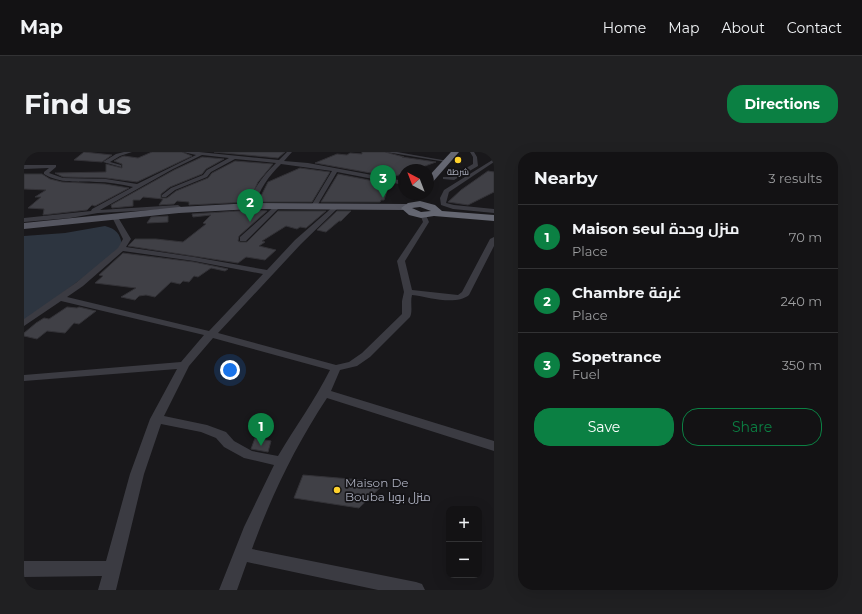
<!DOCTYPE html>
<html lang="en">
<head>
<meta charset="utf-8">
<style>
	body { margin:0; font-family:Montserrat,Cairo,sans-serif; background:#202022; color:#f1f3f6 }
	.controls { position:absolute; right:12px; bottom:12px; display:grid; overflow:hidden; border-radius:8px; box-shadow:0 4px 16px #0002 }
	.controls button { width:36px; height:36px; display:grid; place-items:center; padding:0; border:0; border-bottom:1px solid #323234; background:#131214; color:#f1f3f6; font:20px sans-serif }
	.compass { position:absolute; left:374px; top:12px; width:36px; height:36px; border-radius:50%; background:#131214; box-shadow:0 4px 16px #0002; rotate:318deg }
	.you { position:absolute; left:206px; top:218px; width:14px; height:14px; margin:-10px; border:3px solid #fff; border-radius:50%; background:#1a73e8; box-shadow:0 0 0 6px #1a73e833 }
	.badge { display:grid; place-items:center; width:26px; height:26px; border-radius:50%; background:#0b8043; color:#fff; font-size:13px; font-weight:700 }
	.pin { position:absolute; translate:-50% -33px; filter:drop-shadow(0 1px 2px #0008) }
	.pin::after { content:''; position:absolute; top:21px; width:14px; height:12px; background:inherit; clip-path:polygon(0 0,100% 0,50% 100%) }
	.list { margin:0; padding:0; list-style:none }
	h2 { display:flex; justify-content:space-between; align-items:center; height:52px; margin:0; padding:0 16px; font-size:17px }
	h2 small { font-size:13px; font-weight:400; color:#9d9ea0 }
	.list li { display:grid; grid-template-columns:26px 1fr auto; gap:12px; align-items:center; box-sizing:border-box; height:64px; padding:0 16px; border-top:1px solid #323234 }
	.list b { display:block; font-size:15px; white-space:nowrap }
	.list p { margin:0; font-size:13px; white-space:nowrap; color:#9d9ea0 }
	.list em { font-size:13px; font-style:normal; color:#9d9ea0 }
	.actions { display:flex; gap:8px; padding:12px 16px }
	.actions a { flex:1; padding:9px 0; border:1px solid #0b8043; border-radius:16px; text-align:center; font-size:14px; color:#0b8043 }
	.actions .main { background:#0b8043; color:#fff }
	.map { position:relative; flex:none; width:470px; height:438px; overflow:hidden; border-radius:16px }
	header { display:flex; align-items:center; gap:24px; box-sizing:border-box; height:56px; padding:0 20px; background:#131214; border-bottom:1px solid #323234 }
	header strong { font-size:19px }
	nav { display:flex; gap:22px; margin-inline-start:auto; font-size:14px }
	.intro { display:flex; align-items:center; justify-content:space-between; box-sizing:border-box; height:96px; padding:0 24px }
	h1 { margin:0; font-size:28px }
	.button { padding:10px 18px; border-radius:16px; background:#0b8043; color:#fff; font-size:14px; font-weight:700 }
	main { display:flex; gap:24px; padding:0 24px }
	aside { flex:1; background:#131214; border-radius:16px; box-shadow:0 4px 16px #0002 }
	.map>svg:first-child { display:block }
	.water { fill:#2d3540 }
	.building { fill:#404046; stroke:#333237 }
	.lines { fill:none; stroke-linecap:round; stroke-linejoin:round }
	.minor { fill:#3b3b42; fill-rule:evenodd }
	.major { fill:#555660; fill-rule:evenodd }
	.highway { fill:#656772; fill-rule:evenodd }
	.poi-dot { fill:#ffd22c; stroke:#141316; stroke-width:1.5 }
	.labels { text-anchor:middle; stroke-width:3.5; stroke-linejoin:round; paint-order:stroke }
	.far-poi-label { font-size:9px; fill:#aaadbc; stroke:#141316 }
	.near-poi-label { font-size:12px; fill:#aaadbc; stroke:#141316; text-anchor:start }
</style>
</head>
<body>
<header>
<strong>Map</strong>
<nav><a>Home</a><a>Map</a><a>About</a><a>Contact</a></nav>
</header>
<div class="intro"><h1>Find us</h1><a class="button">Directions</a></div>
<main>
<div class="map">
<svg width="470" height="438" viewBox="0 0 470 438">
	<rect width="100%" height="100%" fill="#19181b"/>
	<!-- water -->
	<path class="water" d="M81 74C92 77 96 81 98 93L79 111 0 169V84L41 81Z"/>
	<!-- building -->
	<g class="building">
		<path d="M60 0 88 3 78 10 50 8Z"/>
		<path d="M128 0H158L168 4 113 30 82 26 39 25 31 21 82 20V12L98 16V12L90 9 97 5 100 4 114 6Z"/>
		<path d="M190 0H261L254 6Z"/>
		<path d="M338 0H361L380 5H378L412 10 390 18H380V21L369 25 291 11 313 2 323 3 326 1 338 2Z"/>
		<path d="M178 5 200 7 182 17 178 22 146 35 137 42V46H143L152 39 184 26 188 21 211 9 249 12 234 30 225 50 165 53V50L153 49 150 52 135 53 139 47 119 45 116 48H109V54L88 56 87 53 150 18Z"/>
		<path d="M276 16 306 20 288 50H234L244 30Z"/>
		<path d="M464 19 470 20V40L444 53 424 50 437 38Z"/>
		<path d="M0 22H18L26 27 38 30 81 32 105 36 71 54 68 53 63 58 19 63 20 57 4 56 17 45H11L22 38 0 37Z"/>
		<path d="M314 22 365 32 360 48H357L356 50H297Z"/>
		<path d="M228 58 243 59 215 84 214 89 216 90H223L254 59H302L282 76 276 75 273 77 262 74 238 89 241 90 235 94 252 98 241 108 222 105 214 111 104 94 111 87H132L159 90 182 72 179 71 187 63 169 65 168 62Z"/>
		<path d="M313 59H327L317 69H315L302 80 293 78Z"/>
		<path d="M144 64V70L123 71 127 65Z"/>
		<path d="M99 101 170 110 204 117 201 119 187 116 174 125 170 124 165 130 159 129 156 132 147 130 131 145 122 143 115 144 111 148 97 145 112 136 71 131 79 124 75 123Z"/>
		<path d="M43 155 53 156 55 155 72 159 55 172 50 171 41 181 23 179 13 187 0 184V181L12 171 20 166 25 167Z"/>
		<path d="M231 286 247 289 244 300 227 297Z"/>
		<path d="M279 323 362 330 335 356 270 346Z"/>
	</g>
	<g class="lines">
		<!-- minor -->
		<g class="minor">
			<path d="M100 0H108L96 4 86 10 97 13V15L79 10 92 2Z"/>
			<path d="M159 0H175L255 8 263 0H268L260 9 284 11 380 29V33L313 20 293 54 290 56 287 54 308 19 257 12C245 24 235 37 231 54L228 56 225 54C229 36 239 24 252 11L211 7 187 20 183 25 151 38 142 45H138V43L147 36 179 23 183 18 205 6 178 3 149 17 76 58 154 53 157 55V59H153L151 57H149L74 61 46 66 0 70V66L67 59 68 57 109 35C97 32 84 30 72 30 54 29 36 32 20 22V20L25 16 0 17V13H32V15L25 21 39 26 82 27 113 32 172 3Z"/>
			<path d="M362 0H373L424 9 422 10Z"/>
			<path d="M446 0H450L453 5 454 14 430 28 419 27V25H427L449 12V5Z"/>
			<path d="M470 7V10L425 40 422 51 430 53 470 57V61L429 57 417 53 416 46 420 38Z"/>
			<path d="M252 53 257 54 222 89H216V85Z"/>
			<path d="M311 53 316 54 277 92 194 181 312 213 325 210 338 201 378 162V149L380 140 373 109 399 70 396 62 397 61H401L405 70 381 109 388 138 434 143 438 140 466 87 470 85V94L445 143C431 154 405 145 388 143 386 150 389 159 386 165L346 205 333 214 316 218 307 239 470 289V299L303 246C272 293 247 344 228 397L392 430 398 432 401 438H354L223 410 213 438H195L220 375 250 313 220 306 200 295 192 286 177 280 137 272 120 322 92 438H74L78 424 0 425V409H82L106 322 126 267 153 217 0 229V223L157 210 180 183 37 149 0 174V167L53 130 94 96 99 87 87 63 88 62H92L107 87 102 95 170 105 243 118 271 88ZM99 99 170 109 239 122 185 179 43 145 59 134ZM189 186 306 218C291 248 271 275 254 304L228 299 210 289 202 280 183 273 140 264 165 214Z"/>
		</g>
		<!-- major -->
		<path class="major" d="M228 51 382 52 386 55 382 58 228 57 155 61 0 77V71L155 55Z"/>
		<!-- highway -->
		<g class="highway">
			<path d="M427 0H435L407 32 404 33V25Z"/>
			<path d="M396 49 411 53 418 59 470 63V69L410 64 397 66 385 63 377 56 384 51ZM396 55 407 59 397 60 388 56Z"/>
		</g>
	</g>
	<!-- markers -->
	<g class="poi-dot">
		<circle cx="434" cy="8" r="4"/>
		<circle cx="313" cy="338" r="4"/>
	</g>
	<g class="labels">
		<!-- far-poi labels -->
		<g class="far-poi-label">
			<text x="434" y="23">شرطة</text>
		</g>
		<!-- near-poi labels -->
		<g class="near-poi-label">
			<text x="321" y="335">Maison De<tspan x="321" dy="14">Bouba منزل بوبا</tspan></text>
		</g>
	</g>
</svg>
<div class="controls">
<button>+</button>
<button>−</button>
</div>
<svg class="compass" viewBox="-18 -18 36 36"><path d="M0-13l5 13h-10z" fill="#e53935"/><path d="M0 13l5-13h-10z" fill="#9d9ea0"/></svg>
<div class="you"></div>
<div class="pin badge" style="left:237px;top:294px">1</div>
<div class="pin badge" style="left:226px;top:70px">2</div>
<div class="pin badge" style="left:359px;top:46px">3</div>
</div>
<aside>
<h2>Nearby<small>3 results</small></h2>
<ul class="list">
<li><span class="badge">1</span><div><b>Maison seul منزل وحدة</b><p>Place</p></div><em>70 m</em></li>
<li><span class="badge">2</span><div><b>Chambre غرفة</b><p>Place</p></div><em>240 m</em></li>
<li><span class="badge">3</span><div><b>Sopetrance</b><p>Fuel</p></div><em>350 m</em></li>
</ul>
<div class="actions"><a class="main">Save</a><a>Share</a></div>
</aside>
</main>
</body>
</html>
